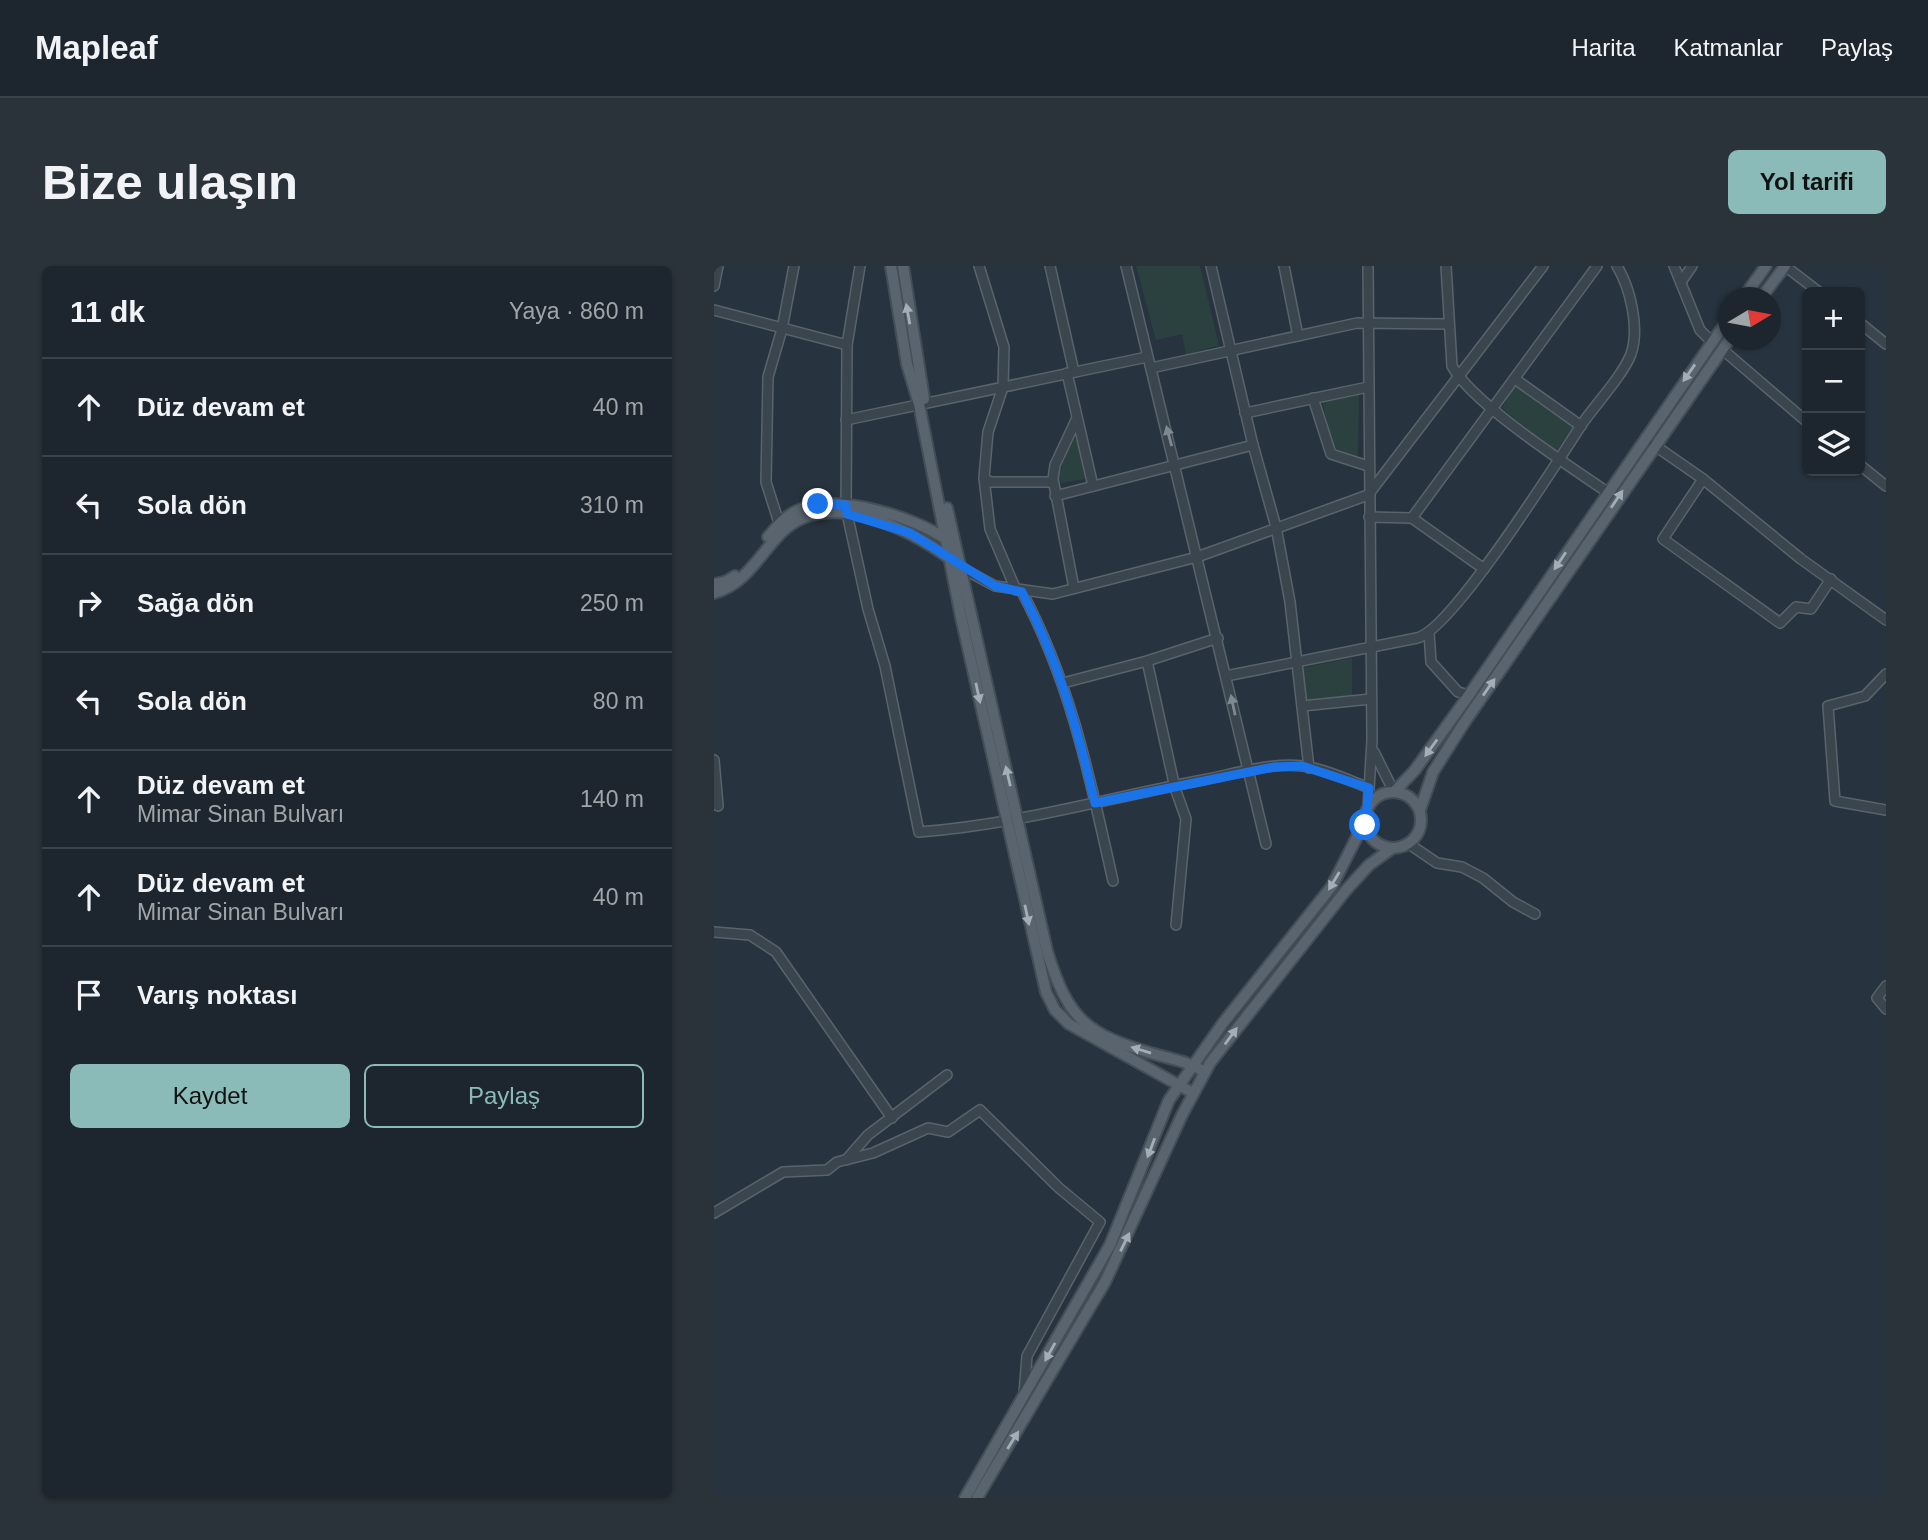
<!DOCTYPE html>
<html lang="tr">
<head>
<meta charset="utf-8">
<style>
	body { margin:0; font-family:Arial,sans-serif; background:#2a323a; color:#f1f3f6 }
	.controls { position:absolute; right:21px; top:21px; display:grid; overflow:hidden; border-radius:10px; box-shadow:0 2px 5px #0004 }
	.controls button { width:63px; height:63px; display:grid; place-items:center; padding:0; border:0; border-bottom:2px solid #3b434a; background:#1d262e; color:#f1f3f6; font:35px sans-serif }
	.compass { position:absolute; left:1004px; top:21px; width:63px; height:63px; border-radius:50%; background:#1d262e; box-shadow:0 2px 5px #0004; rotate:80deg }
	.stop { position:absolute; width:21px; height:21px; margin:-16px; border:5px solid #1a73e8; border-radius:50%; background:#fff }
	.stop.end { background:#1a73e8; border-color:#fff; box-shadow:0 2px 7px #0008 }
	.list { margin:0; padding:0; list-style:none }
	h2 { display:flex; justify-content:space-between; align-items:center; height:91px; margin:0; padding:0 28px; font-size:30px }
	h2 small { font-size:23px; font-weight:400; color:#a0a5aa }
	.list li { display:grid; grid-template-columns:46px 1fr auto; gap:21px; align-items:center; box-sizing:border-box; height:98px; padding:0 28px; border-top:2px solid #3b434a }
	.list b { display:block; font-size:26px; white-space:nowrap }
	.list p { margin:0; font-size:23px; white-space:nowrap; color:#a0a5aa }
	.list em { font-size:23px; font-style:normal; color:#a0a5aa }
	.actions { display:flex; gap:14px; padding:21px 28px }
	.actions a { flex:1; padding:16px 0; border:2px solid #8bbbb9; border-radius:10px; text-align:center; font-size:24px; color:#8bbbb9 }
	.actions .main { background:#8bbbb9; color:#111 }
	.icon { flex:none; width:38px; height:38px; fill:none; stroke:currentColor; stroke-width:2; stroke-linecap:round; stroke-linejoin:round }
	.map { position:relative; flex:none; width:1172px; height:1232px; overflow:hidden; border-radius:10px }
	header { display:flex; align-items:center; gap:42px; box-sizing:border-box; height:98px; padding:0 35px; background:#1d262e; border-bottom:2px solid #3b434a }
	header strong { font-size:33px }
	nav { display:flex; gap:38px; margin-inline-start:auto; font-size:24px }
	.intro { display:flex; align-items:center; justify-content:space-between; box-sizing:border-box; height:168px; padding:0 42px }
	h1 { margin:0; font-size:49px }
	.button { padding:18px 32px; border-radius:10px; background:#8bbbb9; color:#111; font-size:24px; font-weight:700 }
	main { display:flex; gap:42px; padding:0 42px }
	aside { flex:1; background:#1d262e; border-radius:10px; box-shadow:0 2px 5px #0004 }
	.map>svg:first-child { display:block }
	.green { fill:#2a4140 }
	.lines { fill:none; stroke-linecap:round; stroke-linejoin:round }
	.minor-casing { stroke:#59636c; stroke-width:12 }
	.major-casing { stroke:#444e57; stroke-width:14 }
	.minor { stroke:#3b454e; stroke-width:9 }
	.major { stroke:#59646e; stroke-width:10 }
	.oneway { fill:#a4aeb7 }
	.oneway2 { fill:#7f8992 }
	.route { stroke:#1a73e8; stroke-width:9 }
</style>
</head>
<body>
<header>
<strong>Mapleaf</strong>
<nav><a>Harita</a><a>Katmanlar</a><a>Paylaş</a></nav>
</header>
<div class="intro"><h1>Bize ulaşın</h1><a class="button">Yol tarifi</a></div>
<main>
<aside>
<h2>11 dk<small>Yaya · 860 m</small></h2>
<ul class="list">
<li><svg class="icon" aria-label="ahead" viewBox="0 0 24 24"><path d="M12 20V5M6 11l6-6 6 6"/></svg><div><b>Düz devam et</b></div><em>40 m</em></li>
<li><svg class="icon" aria-label="left" viewBox="0 0 24 24"><path d="M17 20v-9H6M10 6l-5 5 5 5"/></svg><div><b>Sola dön</b></div><em>310 m</em></li>
<li><svg class="icon" aria-label="right" viewBox="0 0 24 24"><path d="M7 20v-9h11M14 6l5 5-5 5"/></svg><div><b>Sağa dön</b></div><em>250 m</em></li>
<li><svg class="icon" aria-label="left" viewBox="0 0 24 24"><path d="M17 20v-9H6M10 6l-5 5 5 5"/></svg><div><b>Sola dön</b></div><em>80 m</em></li>
<li><svg class="icon" aria-label="ahead" viewBox="0 0 24 24"><path d="M12 20V5M6 11l6-6 6 6"/></svg><div><b>Düz devam et</b><p>Mimar Sinan Bulvarı</p></div><em>140 m</em></li>
<li><svg class="icon" aria-label="ahead" viewBox="0 0 24 24"><path d="M12 20V5M6 11l6-6 6 6"/></svg><div><b>Düz devam et</b><p>Mimar Sinan Bulvarı</p></div><em>40 m</em></li>
<li><svg class="icon" aria-label="arrive" viewBox="0 0 24 24"><path d="M6 21V4h12l-3 4 3 4H6"/></svg><div><b>Varış noktası</b></div></li>
</ul>
<div class="actions"><a class="main">Kaydet</a><a>Paylaş</a></div>
</aside>
<div class="map">
<svg width="1172" height="1232" viewBox="0 0 1172 1232">
	<rect width="100%" height="100%" fill="#27333e"/>
	<!-- green -->
	<g class="green">
		<path d="M422 0H486L505 79 472 89 468 68 442 74Z"/>
		<path d="M801 119 860 160 842 186 788 142Z"/>
		<path d="M645 127 644 192 619 181 608 135Z"/>
		<path d="M357 173H363L371 213 347 217 345 209Z"/>
		<path d="M638 392V429L593 436 588 402Z"/>
	</g>
	<g class="lines">
		<!-- minor casing -->
		<g class="minor-casing">
			<g id="minor">
				<path d="M146 0 133 79 132 243 154 343 171 400 205 566C301 559 394 532 489 514 520 508 557 496 589 500 611 503 634 514 655 522"/>
				<path d="M265 0 290 81 289 121 274 166 270 212 276 216H339"/>
				<path d="M336 0 360 106"/>
				<path d="M412 0 552 578"/>
				<path d="M497 0 539 179 562 261 576 336 595 502"/>
				<path d="M570 0 584 70"/>
				<path d="M732 0 738 100C759 138 854 199 893 226"/>
				<path d="M960 0 986 64 997 75"/>
				<path d="M1071 0 1105 26"/>
				<path d="M967 16 978 0"/>
				<path d="M0 20 4 0"/>
				<path d="M0 44 133 79"/>
				<path d="M1146 57 1172 78"/>
				<path d="M1008 83 1093 156"/>
				<path d="M437 102 643 57 734 58"/>
				<path d="M353 107 379 220"/>
				<path d="M801 113 867 160"/>
				<path d="M599 132 617 188 654 200"/>
				<path d="M531 147 654 121"/>
				<path d="M132 154 433 91"/>
				<path d="M940 179 989 213 1087 293 1172 354"/>
				<path d="M1146 199 1172 220"/>
				<path d="M270 212 276 263 302 324"/>
				<path d="M989 213 949 273 1066 357 1082 341 1097 343 1117 313"/>
				<path d="M341 230 539 179"/>
				<path d="M655 251 698 252 770 303"/>
				<path d="M698 252 883 0"/>
				<path d="M65 257 52 216 54 111 68 63 80 0"/>
				<path d="M246 301 281 320 339 328 483 291 654 229 829 0"/>
				<path d="M360 322 339 213 341 199 363 152"/>
				<path d="M308 326C358 420 376 513 399 615"/>
				<path d="M715 367 717 396 744 426 755 429"/>
				<path d="M433 395 461 522 472 553 462 659"/>
				<path d="M1172 408 1151 430 1114 440 1121 535 1172 544"/>
				<path d="M512 410 703 372C738 364 843 196 868 158 882 138 909 109 917 88 926 61 916 22 903 0"/>
				<path d="M349 417 433 395 504 372"/>
				<path d="M588 440 657 433"/>
				<path d="M660 486 680 526"/>
				<path d="M0 494 4 540"/>
				<path d="M654 541 658 474 654 0"/>
				<path d="M695 578 723 597 748 601 769 612 799 636 821 648"/>
				<path d="M0 666 36 669 62 686 178 852"/>
				<path d="M1172 720 1163 732 1172 743"/>
				<path d="M132 894 154 869 233 809"/>
				<path d="M0 947 69 906 113 904 123 896 159 887 214 862 234 866 266 844 345 922 386 956 313 1090 310 1128"/>
			</g>
		</g>
		<!-- major casing -->
		<g class="major-casing">
			<g id="major">
				<path d="M177 0 193 98 205 138 247 351 332 726 341 744 355 758 479 827"/>
				<path d="M189 0 210 133"/>
				<path d="M1029 32 1052 0"/>
				<path d="M1047 32 1071 0"/>
				<path d="M233 242 333 685C354 753 371 768 440 788 458 793 475 796 491 806"/>
				<path d="M54 271C64 259 72 249 87 243 125 228 201 251 233 274"/>
				<path d="M0 318 11 316 21 310"/>
				<path d="M0 327C32 318 45 289 67 267 112 220 196 263 239 295"/>
				<circle cx="679" cy="554" r="28"/>
				<path d="M680 526 701 504 755 429 1015 52"/>
				<path d="M706 544 719 506 750 457 1015 74"/>
				<path d="M251 1232 396 979 455 834 509 757 618 620 651 555"/>
				<path d="M263 1232 391 1016 468 849 496 797 633 623 655 599 677 583"/>
			</g>
		</g>
		<!-- minor -->
		<use href="#minor" class="minor"/>
		<!-- major -->
		<use href="#major" class="major"/>
	</g>
	<!-- one-way arrows -->
	<defs><path id="oneway-solid" d="M-6-.8H1V-3.2L6.5 0L1 3.2V.8H-6Z" transform="scale(1.75)"/></defs>
	<g class="oneway">
		<use href="#oneway-solid" transform="translate(194 48) rotate(-100)"/>
		<use href="#oneway-solid" transform="translate(975 107) rotate(125)"/>
		<use href="#oneway-solid" transform="translate(903 233) rotate(-56)"/>
		<use href="#oneway-solid" transform="translate(846 295) rotate(124)"/>
		<use href="#oneway-solid" transform="translate(775 421) rotate(-55)"/>
		<use href="#oneway-solid" transform="translate(264 427) rotate(78)"/>
		<use href="#oneway-solid" transform="translate(717 482) rotate(126)"/>
		<use href="#oneway-solid" transform="translate(294 510) rotate(-103)"/>
		<use href="#oneway-solid" transform="translate(620 615) rotate(121)"/>
		<use href="#oneway-solid" transform="translate(313 649) rotate(78)"/>
		<use href="#oneway-solid" transform="translate(517 770) rotate(-54)"/>
		<use href="#oneway-solid" transform="translate(427 784) rotate(-163)"/>
		<use href="#oneway-solid" transform="translate(437 882) rotate(111)"/>
		<use href="#oneway-solid" transform="translate(411 976) rotate(-64)"/>
		<use href="#oneway-solid" transform="translate(336 1086) rotate(119)"/>
		<use href="#oneway-solid" transform="translate(299 1174) rotate(-58)"/>
	</g>
	<g class="oneway2">
		<use href="#oneway-solid" transform="translate(455 170) rotate(-105)"/>
		<use href="#oneway-solid" transform="translate(519 439) rotate(-102)"/>
	</g>
	<g class="lines">
		<!-- route -->
		<path class="route" d="M104 238 132 239 133 248 196 267 281 320 308 326C345 396 363 460 381 537L560 501 588 500 655 522 651 559"/>
	</g>
</svg>
<div class="controls">
<button>+</button>
<button>−</button>
<button><svg class="icon" aria-label="layers" viewBox="0 0 24 24"><path d="M12 4l9 5-9 5-9-5zM3 14l9 5 9-5"/></svg></button>
</div>
<svg class="compass" viewBox="-18 -18 36 36"><path d="M0-13l5 13h-10z" fill="#e53935"/><path d="M0 13l5-13h-10z" fill="#a0a5aa"/></svg>
<div class="stop" style="left:651px;top:559px"></div>
<div class="stop end" style="left:104px;top:238px"></div>
</div>
</main>
</body>
</html>
